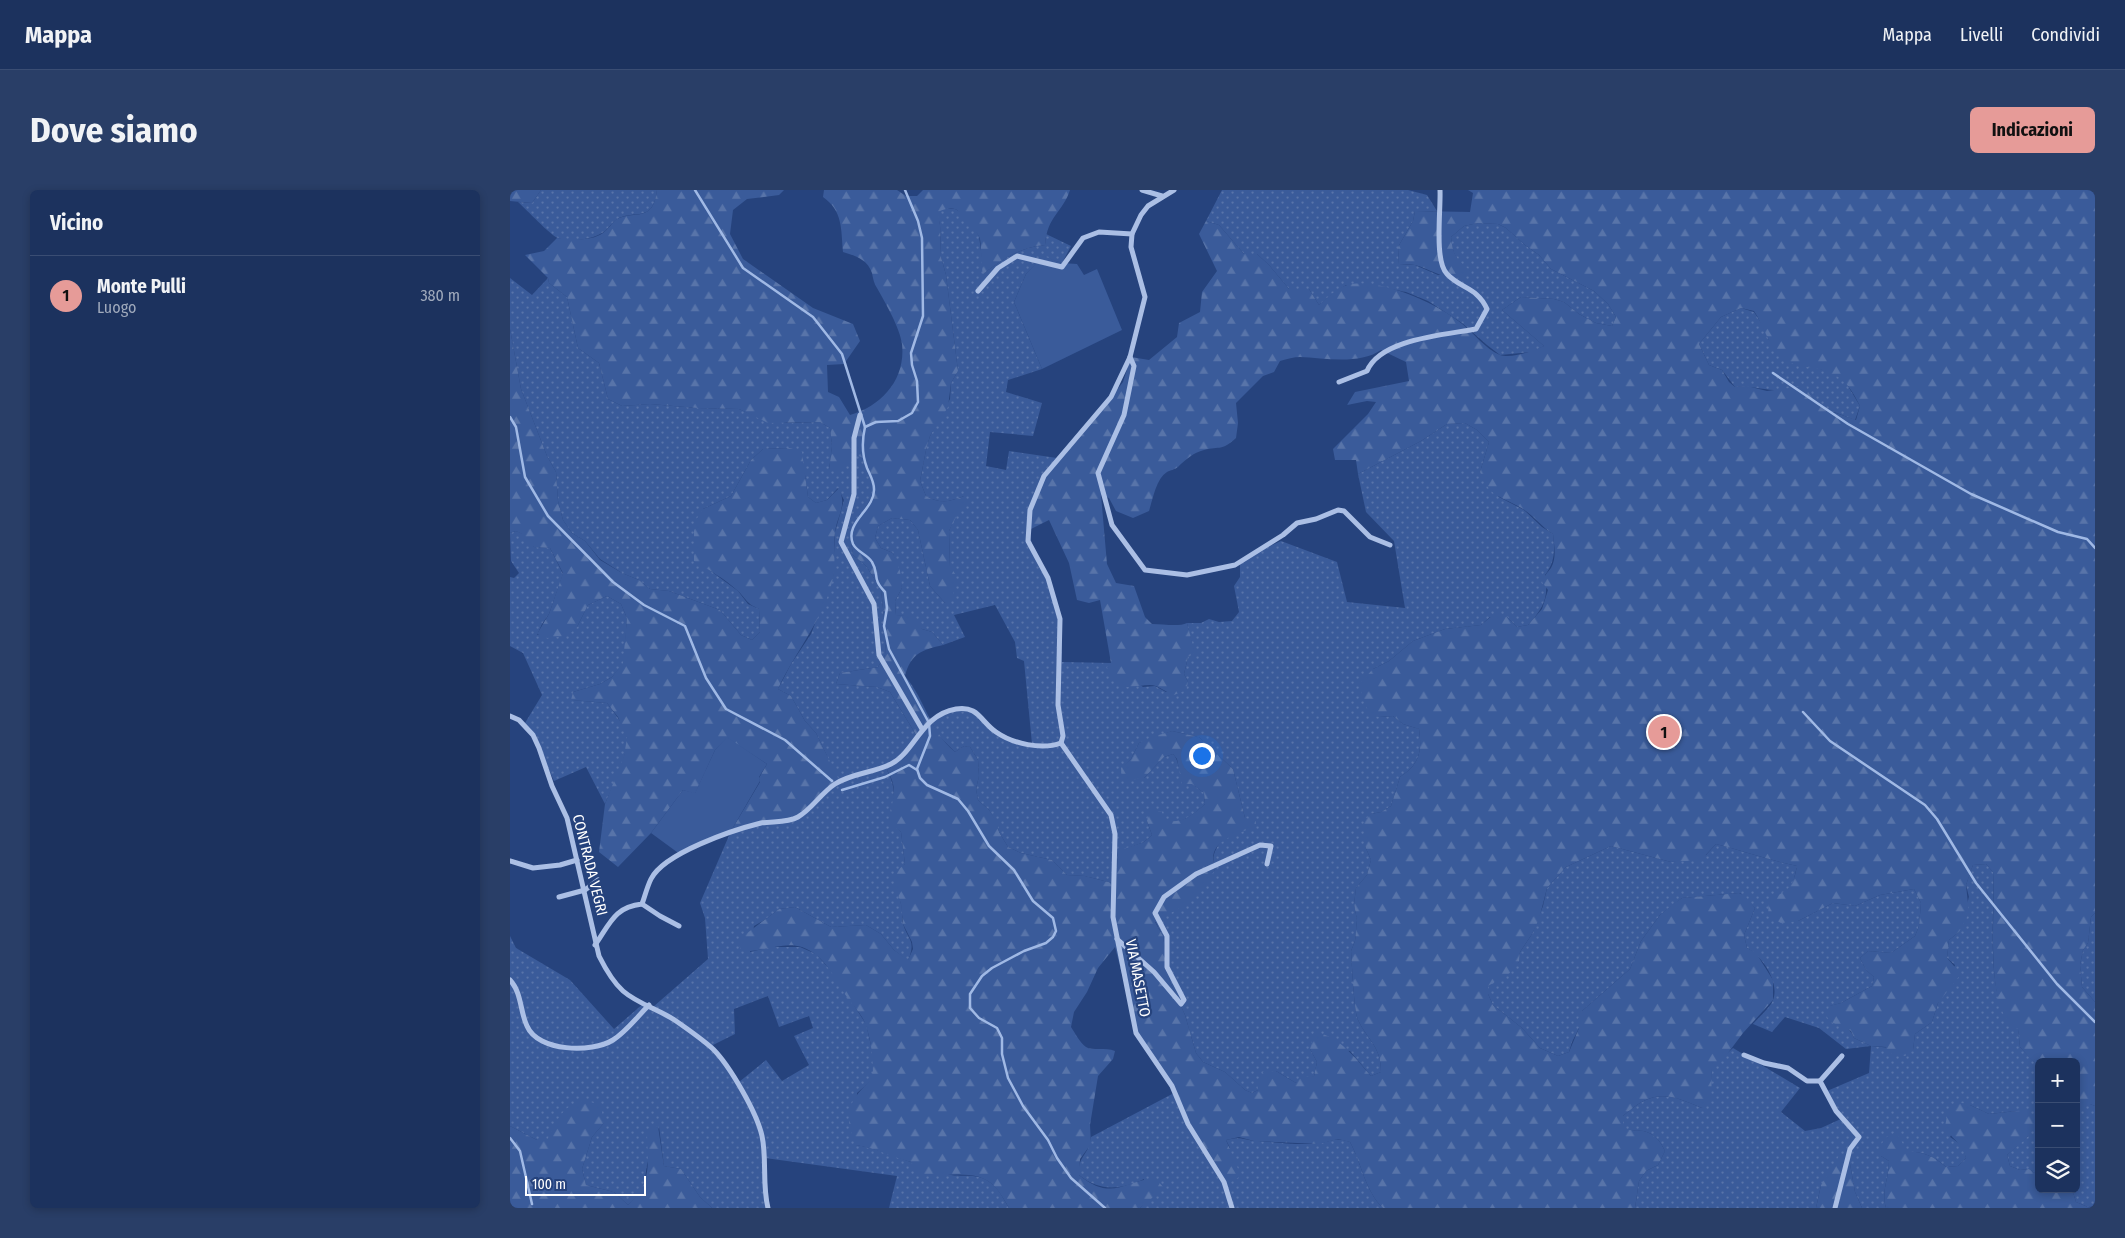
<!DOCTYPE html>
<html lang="it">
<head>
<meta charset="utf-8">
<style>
	body { margin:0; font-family:"Fira Sans Condensed",sans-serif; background:#293e67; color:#f1f3f6 }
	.controls { position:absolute; right:15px; bottom:15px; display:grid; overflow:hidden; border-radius:8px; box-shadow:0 2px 8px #0003 }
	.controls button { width:45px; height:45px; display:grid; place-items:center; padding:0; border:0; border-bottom:1px solid #3a4d73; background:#1c325e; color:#f1f3f6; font:25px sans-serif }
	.scale { position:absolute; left:15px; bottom:12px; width:121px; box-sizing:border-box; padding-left:5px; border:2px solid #fff; border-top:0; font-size:14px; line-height:18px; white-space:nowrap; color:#fff; -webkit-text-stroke:4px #26437d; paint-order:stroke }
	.you { position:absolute; left:691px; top:565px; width:18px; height:18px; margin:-12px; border:4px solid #fff; border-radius:50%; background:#1a73e8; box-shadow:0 0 0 8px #1a73e833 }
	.badge { display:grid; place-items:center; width:32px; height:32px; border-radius:50%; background:#e69b98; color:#111; font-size:16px; font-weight:700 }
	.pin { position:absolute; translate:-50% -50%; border:2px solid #fff; box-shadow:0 1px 5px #0006 }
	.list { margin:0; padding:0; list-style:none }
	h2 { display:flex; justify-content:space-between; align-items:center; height:65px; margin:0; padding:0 20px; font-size:21px }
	h2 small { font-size:16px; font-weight:400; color:#a0aabc }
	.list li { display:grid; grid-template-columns:32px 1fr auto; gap:15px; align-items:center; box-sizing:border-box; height:80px; padding:0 20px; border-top:1px solid #3a4d73 }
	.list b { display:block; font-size:19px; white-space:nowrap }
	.list p { margin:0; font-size:16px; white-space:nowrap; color:#a0aabc }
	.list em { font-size:16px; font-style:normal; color:#a0aabc }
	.icon { flex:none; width:28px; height:28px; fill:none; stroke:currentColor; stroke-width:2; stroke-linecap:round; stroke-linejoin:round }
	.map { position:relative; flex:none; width:1585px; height:1018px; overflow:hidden; border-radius:8px }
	header { display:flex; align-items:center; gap:30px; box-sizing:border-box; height:70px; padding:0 25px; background:#1c325e; border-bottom:1px solid #3a4d73 }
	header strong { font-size:24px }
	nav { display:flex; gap:28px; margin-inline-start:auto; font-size:18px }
	.intro { display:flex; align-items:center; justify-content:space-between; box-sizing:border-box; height:120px; padding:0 30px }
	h1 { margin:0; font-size:35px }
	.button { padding:12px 22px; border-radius:8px; background:#e69b98; color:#111; font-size:18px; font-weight:700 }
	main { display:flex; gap:30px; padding:0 30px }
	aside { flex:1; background:#1c325e; border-radius:8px; box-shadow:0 2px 8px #0003 }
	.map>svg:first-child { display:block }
	.grass { fill:url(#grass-dots); fill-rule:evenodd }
	.forest { fill:url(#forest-firs); fill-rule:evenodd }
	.pitch { fill:#3a5b9a }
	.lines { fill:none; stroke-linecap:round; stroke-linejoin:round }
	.stream { stroke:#a0b9e5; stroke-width:2.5 }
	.minor { stroke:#abbfe5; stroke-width:5 }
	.labels { text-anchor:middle; stroke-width:4.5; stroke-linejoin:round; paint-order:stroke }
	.street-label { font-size:15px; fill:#fff; stroke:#26437d }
</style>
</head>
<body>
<header>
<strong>Mappa</strong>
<nav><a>Mappa</a><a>Livelli</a><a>Condividi</a></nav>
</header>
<div class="intro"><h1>Dove siamo</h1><a class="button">Indicazioni</a></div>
<main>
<aside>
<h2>Vicino<small></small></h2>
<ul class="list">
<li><span class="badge">1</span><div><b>Monte Pulli</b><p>Luogo</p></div><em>380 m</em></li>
</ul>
</aside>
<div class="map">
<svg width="1585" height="1018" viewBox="0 0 1585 1018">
	<defs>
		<pattern id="grass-dots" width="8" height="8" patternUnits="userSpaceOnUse" patternTransform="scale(1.25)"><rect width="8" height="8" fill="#3a5b9a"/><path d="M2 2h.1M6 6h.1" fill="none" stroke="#5874a9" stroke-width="1.8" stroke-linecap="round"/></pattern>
		<pattern id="forest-firs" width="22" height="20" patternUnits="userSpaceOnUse" patternTransform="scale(1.25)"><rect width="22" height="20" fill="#3a5b9a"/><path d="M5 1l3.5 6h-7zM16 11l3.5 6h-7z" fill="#5874a9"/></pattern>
	</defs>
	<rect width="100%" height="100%" fill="#26437d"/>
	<!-- grass -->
	<g class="grass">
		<path d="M31 0H147C143 35 123 18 106 30 101 33 98 40 92 43 81 50 60 52 48 48 40 45 16 19 8 12L22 13Z"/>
		<path d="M712 0H898L917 5 927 21H905L903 31 888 57 889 74 905 75 928 85 961 82C946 70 943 66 941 47L954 36 968 33 988 34 996 38 1015 55 1029 65 1041 79 1084 101 1098 114 1106 127 1102 136 1086 133 1069 124 1054 112 1044 109 1011 107 992 120 1034 156 1022 162 990 165 977 155 952 133 918 111 896 102 871 97 836 95 821 105 809 115 799 99H779L759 75 747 64H734L709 35 696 31Z"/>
		<path d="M435 18 445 19 454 24 469 46 474 83C493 69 510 57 535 55L536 44 561 56 552 73 533 67 516 84 504 112 532 179 498 190 496 202 532 213 523 246 480 242 476 276 496 280 499 261 547 268 519 340 523 360 542 394 552 435V472L601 473 633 497 645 496 656 502 678 492 674 484 678 467 684 462 677 433H691L699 429 709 432 722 431 729 422 724 396 730 387V370L771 351 827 372 837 412 895 418 884 351 856 322 848 284 911 251 937 234 955 233 967 240 979 252 970 282 989 307 1014 320 1032 337 1043 344C1045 361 1045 372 1035 385 1039 409 1033 418 1018 435L1007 437 997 427H980L971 435 935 439 903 451 879 471 863 479 869 527 883 526 893 534 909 539C912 561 910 574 890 587L881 616 871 622 861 624 855 656 861 670 857 685 846 698 844 714 847 730 845 751 841 761C842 774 844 822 848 830 858 851 871 856 871 882L861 886 840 861 800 859 807 872 804 886 786 893 766 881 748 900 742 903 735 900 715 882 693 872 686 863 675 825 660 792 653 746 645 731 657 723 705 680C697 657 720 643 735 628L723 579 689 547 662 541 629 553 621 569 612 578 634 588 654 567 663 564C668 569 667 574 670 579 675 589 685 596 694 603L695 614C672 636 666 632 637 631L642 645 634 652 608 662 606 694 575 686 557 685 542 670 511 663 498 657 489 642 486 632 479 620 468 610 466 599 469 586 468 570 460 557 454 556 445 562 428 545 422 533C439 518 446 518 467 520 485 541 494 548 522 554L514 471 507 468 505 452 485 415 444 425 455 447 433 455 422 442 412 439 395 426 386 425 385 411 392 398 383 363 371 358 365 348 368 336 382 328 400 330 408 340 420 396 435 413 440 377 439 341 454 306C439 312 430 314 416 306L410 291 416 260 420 246 440 209 441 193 448 181 436 85 431 67 430 35 427 22Z"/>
		<path d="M0 88 22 105 38 88 39 93 57 107 68 158 89 173 98 209 112 216 140 214 187 218 229 219 243 225 277 233 310 232 320 238 322 256 319 280 345 264 355 268 362 293V306L340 344 343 365 356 376 371 399 376 447 375 465 368 477 330 483 326 494 367 497 380 502 408 548 395 567 377 580C386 596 386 613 379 630L391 642 395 674C381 690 388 697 391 714 393 721 391 728 393 734 399 752 406 750 398 771L384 760 371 744 356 735 321 737 285 717 269 719 256 729 244 736 240 762 260 757H290L306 764 323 783 356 834 363 864V889L347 903 346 955C376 960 410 978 441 985 454 987 466 983 478 991 488 997 493 1008 499 1018H379L387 986 255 968 257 1006 260 1018H202L190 1007 171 979 154 976 149 937C145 949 140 962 137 975 133 998 137 998 118 1015L104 1002 76 995 72 979 82 947 94 933 37 950H27L0 936V746L6 758 60 790 104 839 134 813 143 817 198 769 195 728 190 713 221 641 318 568 306 543 295 531 281 506 268 499 281 474 301 444 323 387 325 342 334 310 328 298 317 310 306 313 298 307 295 285 280 258 253 259 241 270 221 306 193 319 198 379 228 401 238 414 249 419 250 442 242 450 231 445 210 420 159 401 140 399 129 390 112 383 90 369 75 351 62 343 53 330 48 311 46 282 37 266 11 199 0 139ZM258 806 269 837 299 826 303 838 284 846 299 875 272 891 256 870 229 892 203 855 225 844 224 819Z"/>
		<path d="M1231 118 1244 122 1252 134 1259 150 1310 179 1323 182 1335 191 1350 216 1345 230 1324 222H1317L1308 212 1301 209 1298 203 1289 197C1264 205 1248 195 1225 197L1212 180 1199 175 1189 154 1211 127Z"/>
		<path d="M6 341 13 344 24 357 40 358 53 384 39 424 32 434 27 445 67 437 78 415 97 406 111 414 117 428 114 473 102 487 90 494 63 502 62 510 97 513C104 523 115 535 117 547 119 564 102 597 95 614L76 577 44 591 23 545 15 533 32 505 13 463 0 456V387L4 388 9 383 1 371 0 343Z"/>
		<path d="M1206 654C1233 661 1259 670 1287 676L1283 693 1277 702 1288 731 1323 713 1345 716 1370 705 1404 699 1411 713 1409 736 1405 746 1381 763 1358 761 1350 768 1356 780 1364 787 1362 796 1331 813 1320 816 1321 832C1332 835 1340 837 1344 848L1361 856 1403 860 1405 844 1422 832 1428 813 1445 775 1437 768 1439 750 1449 742 1459 707 1456 695 1463 675 1476 674 1483 682C1486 718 1472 819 1508 838L1510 857 1529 877V986L1519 979 1510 980 1500 976 1497 965 1518 946 1506 921 1479 924 1460 915 1440 947 1453 956 1456 968 1448 976 1436 977C1414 957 1398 961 1371 966L1379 971C1379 989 1371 1000 1376 1018H1352L1345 1002 1339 968 1311 995 1306 1018H1125L1129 991 1136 981 1148 975 1155 961C1145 940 1135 940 1113 940V926C1143 899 1158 903 1192 918L1201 890 1202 877 1223 858 1290 898 1271 922 1295 941 1311 938 1333 928 1317 901 1359 883 1361 856 1336 859 1309 838 1275 827 1262 842 1243 834C1248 828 1260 818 1263 810 1270 792 1252 766 1237 758L1234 745 1245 718 1230 703 1172 708 1150 725 1131 751 1120 779 1072 821 1069 838 1062 852 1059 862 1048 866 1030 858 1012 838 983 815 978 804V796L1009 772 1010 762 1022 744 1033 716 1037 698 1056 677 1101 656 1161 672 1196 665Z"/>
		<path d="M1585 723V812L1572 797 1570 775 1573 760 1578 753 1581 727Z"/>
		<path d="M664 903 720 958 716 950C732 946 732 950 747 951 766 952 790 956 810 953 825 951 824 947 840 952 852 974 855 1001 873 1018H630L633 1015 634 989C610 1000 590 1002 569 985 567 966 580 964 581 947Z"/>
		<path d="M1566 914H1580L1585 916V1016L1578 1017 1566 1012 1562 999H1566Z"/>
	</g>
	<!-- forest -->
	<g class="forest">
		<path d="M0 0H31L22 13 0 11Z"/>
		<path d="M147 0H274L269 5 237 9 223 20 220 44 233 69 303 118 343 134 350 151 334 174 317 175 318 202 329 207 340 225C372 216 396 189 392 154 390 138 375 112 367 98 364 94 363 88 362 83 357 69 346 66 333 62 331 39 333 21 313 7L314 0H387L396 6H407L413 0H560C553 22 537 26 535 55 510 57 493 69 473 84 470 72 472 61 470 49 469 44 464 41 461 37 450 23 448 12 428 22L430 35 431 67 436 85 448 181 441 193 438 217 420 246 416 260 410 291 416 306C430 314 439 312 454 306L458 311 447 325 439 341 440 377 446 385V397L441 409 435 413 420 396 408 340 400 330 382 328 368 336 365 348 371 358 383 363 390 381 392 398 385 411 386 425 405 426 412 439 422 442 433 455C412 460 401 463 395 486 416 511 419 540 445 562L454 556 460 557 468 570 469 586 466 599 468 610 479 620 487 632 489 642 498 657 511 663 542 670 557 685 575 686 606 694 608 661 634 652 642 645 637 631 639 621H651L657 631C673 633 683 625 695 614L694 603 682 594H672L667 569 663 564 654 567 634 588 612 591 611 578 621 569 629 553 642 547 662 541 689 547 723 579 735 628 746 631V636C725 646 695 650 705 680L695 694 673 716 645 732 653 746 660 792 675 825 686 863 693 872 715 882 735 900 742 903 748 900 747 892 753 882 766 881 786 893 791 887 804 886 807 872 800 859 804 842C830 846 845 868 861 886L871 882C871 856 858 851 848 830 844 822 842 774 841 761L845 751 847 730 844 714 846 698 857 685 861 670 855 656 854 631 861 624 871 622 881 616 890 587C910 574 912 561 909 539L893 534 883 526 869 527 860 525 852 507 850 493 863 479 879 471 903 451 935 439 971 435 984 424 997 427 1007 437 1018 435 1032 419 1038 400 1032 392C1034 386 1037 383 1041 378 1047 368 1044 355 1043 344 1032 337 1024 326 1013 319 990 305 981 309 970 282L979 252 967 240 955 233 937 234 911 251 848 284 846 270H825L823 259 858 224 866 212 857 211 837 215 845 202 899 191 896 172 871 160C849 175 815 168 790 167 784 167 777 169 770 171L764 182 753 186 726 213 728 233 726 248C712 261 710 256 694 260 683 263 676 269 668 277 664 280 661 280 657 282 646 289 643 309 639 321L623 328 606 321 599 308 591 305 597 374 606 393 624 396 635 427 642 434C653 434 669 437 677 433L685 463 678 467 674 484 678 492 676 500 664 505C658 503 653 499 646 496 631 491 605 510 597 477L601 473 590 410 579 413 567 410 559 373 539 330 519 340 524 309 540 279 591 221 613 192 621 167 639 170 667 147 669 133 690 122 692 102 707 81 689 44 696 31 709 35 734 64H747L759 75 779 99H799L809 115C817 108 827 98 837 95 870 87 926 113 951 133 963 142 975 159 990 165 1002 169 1023 161 1034 156L992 120 1011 107 1044 109 1054 112 1069 124 1086 133 1102 136 1106 127 1098 114 1084 101 1041 79 1029 65 1015 55 996 38 988 34 968 33 954 36 941 47C943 66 947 70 962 82 943 97 924 80 905 75 900 74 894 74 889 74L888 57 903 31 905 21 960 22 963 3 958 0H1585V723L1581 727 1578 753 1573 760 1570 775 1572 797 1585 812V916L1580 914H1566V872H1529V878L1510 857 1508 839C1505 837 1501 835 1499 832 1475 805 1486 718 1483 682L1476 674 1463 675 1456 695 1459 723 1449 742 1439 750 1437 768 1451 784 1428 813 1422 832 1405 844 1403 860 1395 866 1383 865 1376 857 1361 856 1344 848 1341 841 1321 832 1317 827 1319 816 1331 813 1362 796 1364 787 1356 780 1350 768 1358 761 1381 763 1405 746 1409 736 1411 713 1404 699 1370 705 1345 716 1323 713 1288 731 1271 733 1258 726 1259 709C1279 701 1283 697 1287 676 1259 670 1233 661 1206 654L1191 670 1161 672 1101 656 1056 677 1037 698 1029 729 1022 744 1010 762 1009 772 1000 783 978 796V804L983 815 1012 838 1030 858 1048 866 1059 862 1069 838 1068 829 1072 821 1120 779 1131 751 1150 725 1162 715 1172 708 1229 703 1235 706 1245 718 1234 745 1237 758 1246 763 1263 790V810L1233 843 1215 867 1202 878 1201 911 1192 918C1158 903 1143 899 1113 926V940C1135 940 1145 940 1155 961L1148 975 1136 981 1129 991 1125 1018H873C855 1001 852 974 840 952L828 949 809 954 744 951 729 947 716 950 731 986 717 994 680 939 664 903 627 842 605 757 588 778 577 802 564 822 561 837C565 843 570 853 576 857 582 861 595 857 605 861L603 869 588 886 580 935 581 954 570 969 569 985C602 1012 613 991 645 988L654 998 630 1018H499C495 1011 491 1004 486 998 469 977 434 987 410 986L401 972C382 967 365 958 346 955 332 923 339 910 363 888 363 870 362 853 356 836 353 825 343 816 337 807 324 788 315 765 292 757 272 751 251 763 231 761L228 750 269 719 285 717 321 737 356 735 371 744 384 760 398 770 403 759 402 752 393 734 391 714 385 695 384 683 395 674 391 642 386 638 379 636C378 613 392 605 377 580L395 567 408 548 380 502 367 497 326 494 330 483 368 477 375 465 376 447 371 399 356 376 343 365 340 344 362 306V293L355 269 345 264 329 280H319L322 256 320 238 310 232 258 233 229 219 187 218 140 214 112 216 98 209 89 173 68 158 57 107 39 93 38 88 15 65 34 61 47 48C62 49 80 52 93 43 99 39 102 32 107 29 126 20 143 33 147 0ZM1231 118 1244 121C1254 136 1259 157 1272 168 1278 173 1289 176 1297 177 1326 181 1337 189 1350 216L1346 230 1323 222H1317C1310 210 1300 211 1296 196L1257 201 1237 196 1225 197 1219 192 1212 180 1199 175 1189 154 1211 127Z"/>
		<path d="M0 139 11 199 37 266 46 282 48 311 53 330 62 343 75 351 90 370 112 383 129 390 140 399 159 401 210 420 231 445 242 450 250 442 249 419C236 413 237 410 228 401 215 389 199 380 184 371V333L193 319 221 306 241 270 253 259 280 258 292 262 298 307 306 313 317 310 329 298C337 317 328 323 325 342 323 357 326 373 323 388 314 429 285 462 268 499L281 506 295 531 306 543 330 592 293 626 221 641 250 592 249 588 257 574 217 548 205 560 185 604 173 600 141 643 108 677 89 662 95 614 114 566 117 548 108 527 97 513 61 510 63 502 90 494 102 487 113 473 117 428 111 414 97 406 78 415 67 437 57 446 37 448 27 444 39 424 53 383 40 358 24 357 14 351 12 344 6 341 0 343Z"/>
		<path d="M76 910 91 916 94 933 82 947 72 979 76 995 104 1002 118 1015C144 991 137 972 137 940L148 936 154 976 171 979 190 1007 202 1018H0V936L27 950H37C49 929 50 916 76 910Z"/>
		<path d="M1447 912 1460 915 1479 924 1516 920 1525 928C1527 943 1507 956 1497 965L1500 976 1510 980 1519 979 1529 986V999H1562L1566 1012 1578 1017 1585 1016V1018H1376C1371 1000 1379 989 1379 971L1371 966 1369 959 1375 948 1386 942 1397 961C1413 962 1424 966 1436 977L1448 976 1456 968C1452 952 1443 951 1435 937L1437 926Z"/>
		<path d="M1329 966 1339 968 1345 1002 1352 1018H1306L1311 995Z"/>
	</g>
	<!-- pitch -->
	<g class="pitch">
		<path d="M533 66 552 73 567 74 574 85 587 79 612 140 532 179 504 112 516 84Z"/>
		<path d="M217 547 257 574 249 587 250 591 221 641 171 665 141 643 173 600 185 603 205 560Z"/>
	</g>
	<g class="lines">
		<!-- stream -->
		<g class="stream">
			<path d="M185 0 233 78 303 127 332 164 355 237"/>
			<path d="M395 0 408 31 412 48 413 126 401 163 402 175 407 191 408 212 402 223 388 231 366 232 355 237C352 250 352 265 357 278 360 285 364 291 364 299 365 320 334 332 343 354 347 362 358 365 362 372 370 385 361 388 375 402L377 418 374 436 379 459 419 533 420 546 407 579 410 588 417 595 448 609 458 621 479 656 504 680 523 711 543 728 546 741 543 747 536 753 514 761 482 778 472 786 460 804V818L469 828 487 838 492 848V864L498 888 513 916 538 950 547 968 561 988 595 1018"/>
			<path d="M1263 183 1338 234 1461 304 1548 342 1577 349 1585 358"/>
			<path d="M0 227 6 237 15 287 38 326 103 392 134 415 175 436 196 488 216 519 275 550 322 591"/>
			<path d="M1293 522 1320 551 1415 615 1427 629 1466 693 1547 794 1585 832"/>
			<path d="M332 600 375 587 399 575 407 580"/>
			<path d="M0 948 10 961 22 1014"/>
		</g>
		<!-- minor -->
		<g class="minor">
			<path d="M632 0 652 6"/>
			<path d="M468 101 488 78 507 66 552 77 573 48 589 42 622 44"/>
			<path d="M620 167 624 176 614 225 588 283 602 335 635 380 677 385 725 375 773 345 787 333 806 329 828 320 834 321 860 347 880 355"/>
			<path d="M829 192 857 181C870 149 934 145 966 139L977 119C967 97 951 99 937 84 924 71 931 19 930 0"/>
			<path d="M350 225 344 248V304L331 352 364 414 369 465 412 539"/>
			<path d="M0 526 9 530 23 545 29 558 42 596 57 628 89 766C95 778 103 792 113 801 128 814 150 820 166 831 179 840 192 849 203 859 220 876 247 923 252 946 257 969 252 994 258 1018"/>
			<path d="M551 553 553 546 548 515 550 429 538 388 518 351 520 320 534 286 601 207 620 167 635 107 621 57 622 44 631 25 638 16 664 0"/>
			<path d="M551 553 601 625 605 644 603 727 626 843 662 896 678 934 714 992 722 1018"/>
			<path d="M0 671 23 678 50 675 67 670"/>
			<path d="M49 707 75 700 88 690"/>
			<path d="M132 714 150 726 169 736"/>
			<path d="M607 749 644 782 671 814 674 810 657 777V746L645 723 654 707 686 684 750 655 761 656 757 674"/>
			<path d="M85 755C100 734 104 717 132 714 135 706 137 697 141 689 154 663 223 640 251 633 263 631 277 633 288 627 302 619 311 603 325 594 342 583 363 583 381 574 405 562 411 525 446 519 468 515 471 532 486 542 503 554 532 560 551 553"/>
			<path d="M0 790C12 803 10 822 17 836 28 862 82 863 103 850 116 842 128 826 139 815"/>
			<path d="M1234 865 1254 873 1278 878 1297 891H1310"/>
			<path d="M1310 891 1326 921 1349 947 1340 959 1325 1018"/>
			<path d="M1310 891 1332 866"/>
		</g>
	</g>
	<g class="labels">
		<!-- street labels -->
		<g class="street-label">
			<text transform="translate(80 675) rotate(76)" y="5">CONTRADA VEGRI</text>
			<text transform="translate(628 788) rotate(79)" y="5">VIA MASETTO</text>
		</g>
	</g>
</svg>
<div class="controls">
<button>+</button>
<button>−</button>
<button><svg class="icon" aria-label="layers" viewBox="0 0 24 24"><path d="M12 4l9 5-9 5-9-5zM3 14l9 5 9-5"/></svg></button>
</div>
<div class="scale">100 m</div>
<div class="you"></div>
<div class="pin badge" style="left:1154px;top:542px">1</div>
</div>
</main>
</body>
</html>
